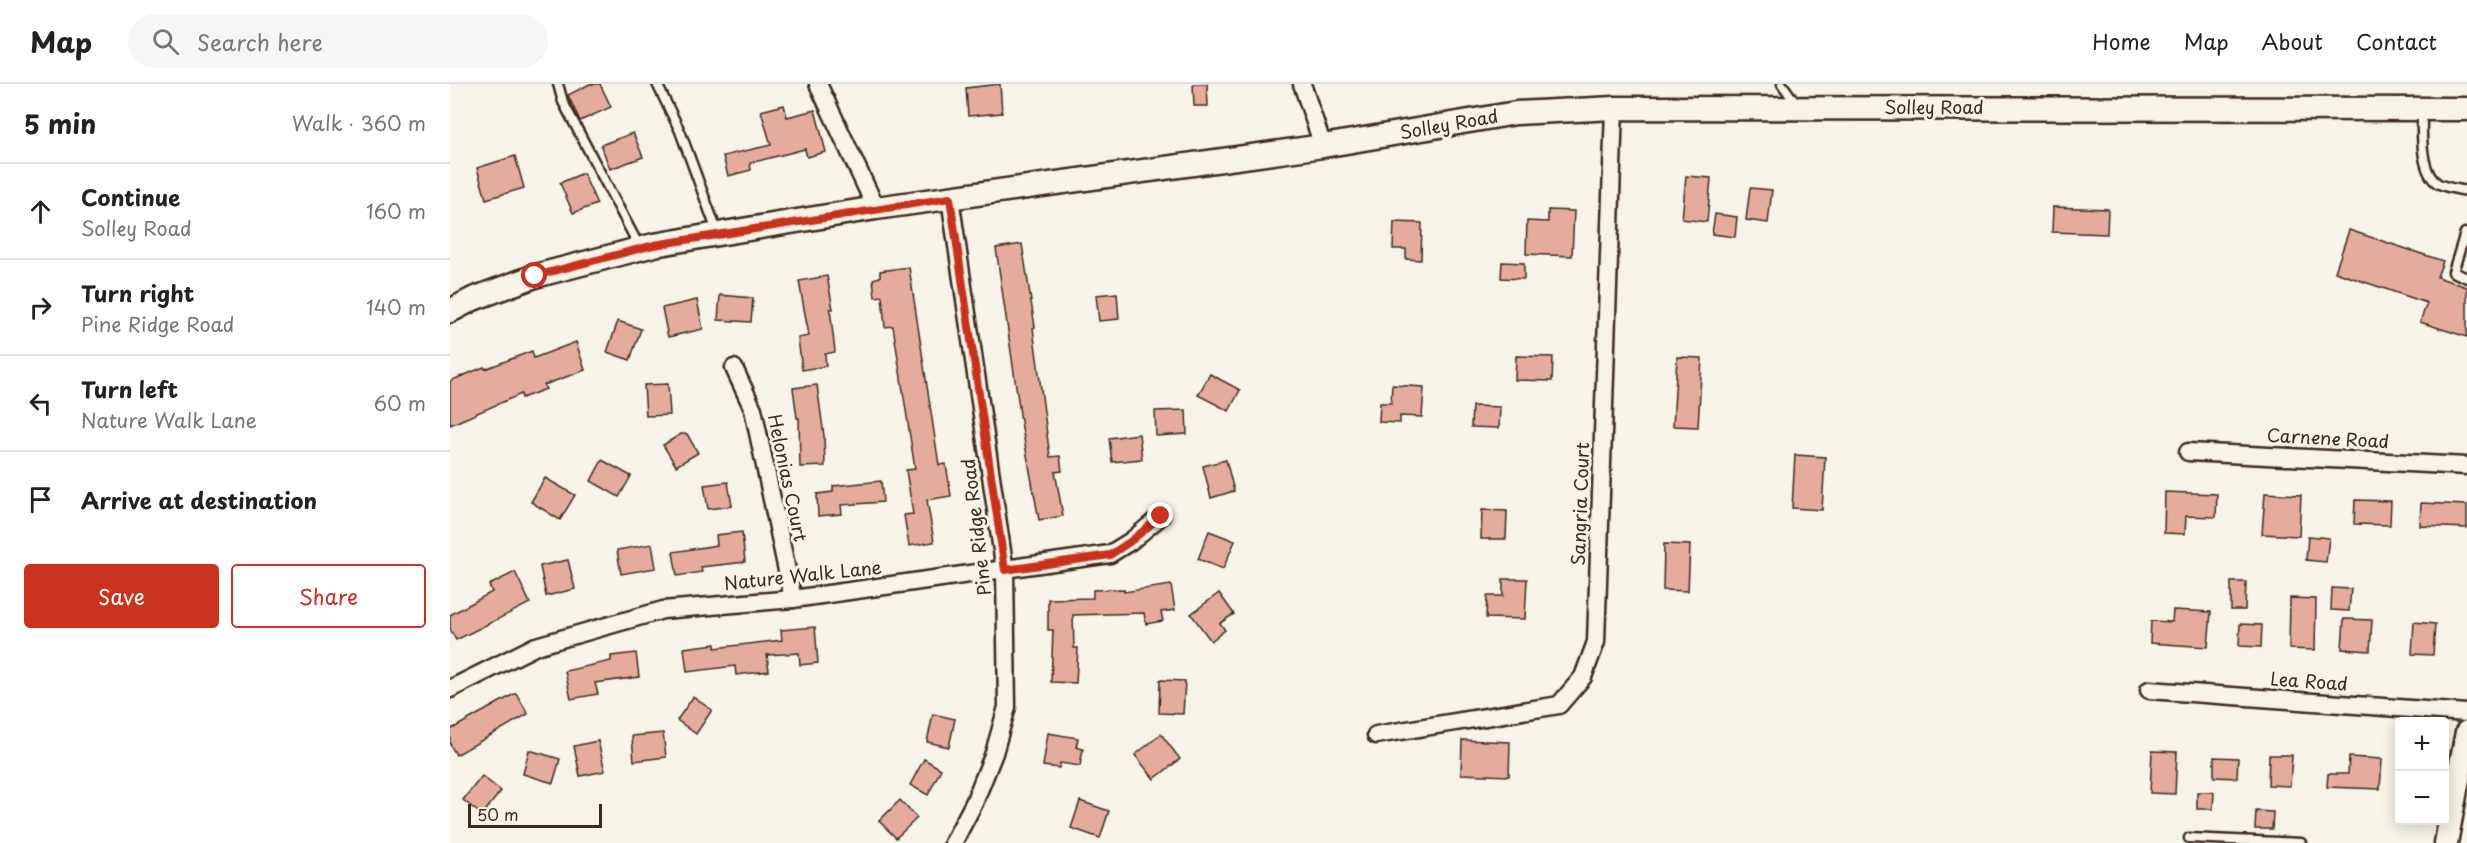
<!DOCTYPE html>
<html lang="en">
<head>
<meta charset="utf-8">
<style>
	body { margin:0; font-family:"Playpen Sans",sans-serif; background:#f6f6f6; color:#222 }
	.controls { position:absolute; right:18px; bottom:18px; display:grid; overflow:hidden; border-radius:6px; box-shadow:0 3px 15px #0003 }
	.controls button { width:54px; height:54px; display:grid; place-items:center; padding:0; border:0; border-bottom:2px solid #e0e0e0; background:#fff; color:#222; font:30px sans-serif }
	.scale { position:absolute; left:18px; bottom:15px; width:134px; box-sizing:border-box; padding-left:6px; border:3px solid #3b2a1e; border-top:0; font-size:16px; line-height:21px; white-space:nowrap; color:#3b2a1e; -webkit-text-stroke:4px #f7f3e8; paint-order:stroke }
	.stop { position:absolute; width:18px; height:18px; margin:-14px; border:4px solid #c8321e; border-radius:50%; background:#fff }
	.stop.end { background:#c8321e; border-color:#fff; box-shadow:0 2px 6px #0008 }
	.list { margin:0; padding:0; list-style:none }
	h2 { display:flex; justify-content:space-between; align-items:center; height:78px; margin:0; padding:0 24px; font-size:26px }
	h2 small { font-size:20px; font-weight:400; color:#767676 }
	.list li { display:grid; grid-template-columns:39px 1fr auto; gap:18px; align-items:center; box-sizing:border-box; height:96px; padding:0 24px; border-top:2px solid #e0e0e0 }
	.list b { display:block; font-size:22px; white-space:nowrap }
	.list p { margin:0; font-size:20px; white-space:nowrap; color:#767676 }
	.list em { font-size:20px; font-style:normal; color:#767676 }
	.actions { display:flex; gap:12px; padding:18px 24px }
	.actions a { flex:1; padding:14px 0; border:2px solid #c8321e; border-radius:6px; text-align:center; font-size:21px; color:#c8321e }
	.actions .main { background:#c8321e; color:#fff }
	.icon { flex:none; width:33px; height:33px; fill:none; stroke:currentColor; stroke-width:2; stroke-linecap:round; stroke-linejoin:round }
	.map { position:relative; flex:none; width:2017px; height:759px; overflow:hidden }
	header { display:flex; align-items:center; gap:36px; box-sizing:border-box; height:84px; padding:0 30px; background:#fff; border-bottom:2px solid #e0e0e0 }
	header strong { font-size:28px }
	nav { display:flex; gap:33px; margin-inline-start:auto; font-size:21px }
	.search { width:420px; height:54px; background:#f6f6f6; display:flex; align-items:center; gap:15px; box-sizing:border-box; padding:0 21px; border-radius:33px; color:#767676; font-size:22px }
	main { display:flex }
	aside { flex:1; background:#fff }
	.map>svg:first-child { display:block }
	.building { fill:#e5ac9e; stroke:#3b2a1e; stroke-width:1.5 }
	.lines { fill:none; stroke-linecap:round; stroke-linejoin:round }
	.lane-casing { stroke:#3b2a1e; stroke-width:13 }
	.street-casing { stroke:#3b2a1e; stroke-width:21 }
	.secondary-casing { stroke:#3b2a1e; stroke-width:27 }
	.lane { stroke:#f7f3e8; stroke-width:8 }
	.street { stroke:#f7f3e8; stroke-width:16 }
	.secondary { stroke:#f7f3e8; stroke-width:22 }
	.route { stroke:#c8321e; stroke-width:8 }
	.labels { text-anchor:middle; stroke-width:6; stroke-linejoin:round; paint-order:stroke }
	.street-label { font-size:18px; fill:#3b2a1e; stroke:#f7f3e8 }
</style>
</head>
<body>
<header>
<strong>Map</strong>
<div class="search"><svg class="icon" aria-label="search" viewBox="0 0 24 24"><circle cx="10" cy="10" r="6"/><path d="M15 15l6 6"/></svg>Search here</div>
<nav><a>Home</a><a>Map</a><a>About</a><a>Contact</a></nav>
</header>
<main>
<aside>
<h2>5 min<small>Walk · 360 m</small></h2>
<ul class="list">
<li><svg class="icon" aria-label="ahead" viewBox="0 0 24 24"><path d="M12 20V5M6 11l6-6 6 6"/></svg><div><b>Continue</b><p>Solley Road</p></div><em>160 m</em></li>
<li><svg class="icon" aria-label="right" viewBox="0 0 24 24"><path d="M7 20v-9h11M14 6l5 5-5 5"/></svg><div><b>Turn right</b><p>Pine Ridge Road</p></div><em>140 m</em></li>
<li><svg class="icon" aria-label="left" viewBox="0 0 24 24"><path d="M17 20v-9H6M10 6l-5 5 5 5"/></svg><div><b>Turn left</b><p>Nature Walk Lane</p></div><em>60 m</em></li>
<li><svg class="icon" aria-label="arrive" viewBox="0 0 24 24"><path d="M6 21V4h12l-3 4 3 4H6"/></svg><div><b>Arrive at destination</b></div></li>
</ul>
<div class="actions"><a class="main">Save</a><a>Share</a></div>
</aside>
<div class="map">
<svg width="2017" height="759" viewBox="0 0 2017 759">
	<rect width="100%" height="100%" fill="#f7f3e8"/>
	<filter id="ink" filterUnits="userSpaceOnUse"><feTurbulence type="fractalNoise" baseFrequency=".0167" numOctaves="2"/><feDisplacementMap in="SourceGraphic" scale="12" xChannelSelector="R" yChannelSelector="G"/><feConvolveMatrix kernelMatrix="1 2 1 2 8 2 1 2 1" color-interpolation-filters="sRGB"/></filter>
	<g filter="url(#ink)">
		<!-- building -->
		<g class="building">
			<path d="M140 0H150L161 23 130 37 118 11Z"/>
			<path d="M550 0 552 29 518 32 516 4Z"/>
			<path d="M743 0H757L758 22H744Z"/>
			<path d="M334 21 337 33 365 26 376 68 357 73 355 65 300 79 301 86 278 92 273 72 321 61 311 27Z"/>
			<path d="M183 49 193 73 160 85 151 61Z"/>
			<path d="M65 72 74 104 36 115 27 84Z"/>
			<path d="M133 89 147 120 123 129 110 99Z"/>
			<path d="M1236 92 1261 94 1257 138 1232 135Z"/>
			<path d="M1300 104 1322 106 1318 139 1296 136Z"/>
			<path d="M1603 123 1658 125 1657 150 1602 148Z"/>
			<path d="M1098 126 1124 127 1122 172 1076 170 1077 137 1098 138Z"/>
			<path d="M1265 130 1287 133 1285 153 1262 150Z"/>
			<path d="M944 138 972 139 971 176 956 175V165H943Z"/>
			<path d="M1899 146 1993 177 1987 193 2017 203V253L1970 238 1977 219 1885 188Z"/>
			<path d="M572 160 585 243 583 244 600 373 610 372 612 387 605 388 613 432 589 436 572 344 546 164Z"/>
			<path d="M1052 178 1074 179V195L1051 194Z"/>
			<path d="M459 183 489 381 496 380 501 412 477 416 484 458 459 462 454 431 463 430 456 386 465 385 443 242 435 243 432 212 425 213 423 195 430 193V187Z"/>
			<path d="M377 192 383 225H380L385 268 375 270 376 282 352 286 348 254 359 252 349 197Z"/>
			<path d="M667 209 669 235 649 237 646 211Z"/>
			<path d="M270 211 303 214 301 238 268 236Z"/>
			<path d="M247 216 253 245 218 253 212 224Z"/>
			<path d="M168 237 191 245 180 276 157 268Z"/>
			<path d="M126 258 135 286 94 301 96 305 72 314 71 310 0 341V297L34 283 35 285 82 267 84 274Z"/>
			<path d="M1066 272 1103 273 1102 297 1065 296Z"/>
			<path d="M1227 273 1252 274 1248 343 1223 342Z"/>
			<path d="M760 290 790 306 779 327 748 311Z"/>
			<path d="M218 300 220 331 196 332 194 301Z"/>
			<path d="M367 301 374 352 375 382 350 383 349 334H347L343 304Z"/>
			<path d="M942 301 974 303 972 333 950 332V339L929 338 930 319H941Z"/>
			<path d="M1022 322 1050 323 1049 344 1021 343Z"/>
			<path d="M736 326 737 350 706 352 705 327Z"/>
			<path d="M231 350H237L248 369 226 382 213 361Z"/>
			<path d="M689 350 692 375 662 378 659 354Z"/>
			<path d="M1345 371 1375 373 1372 426 1342 424Z"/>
			<path d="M152 376 181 392 169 413 141 397Z"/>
			<path d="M776 376 784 407 761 414 753 382Z"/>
			<path d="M95 394 125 411 110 436 81 418Z"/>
			<path d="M431 397 433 418 391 421 392 430 368 432 367 410 383 408V402Z"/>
			<path d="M278 398 282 422 258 425 254 401Z"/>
			<path d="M1715 408 1767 410 1766 433 1736 432 1735 450 1714 449Z"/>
			<path d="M1815 409 1851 411 1849 452 1812 450Z"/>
			<path d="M1905 416 1941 417 1940 441 1904 440Z"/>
			<path d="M1971 419 2017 421V444L1970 442Z"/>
			<path d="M1032 426 1057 427 1056 455H1031Z"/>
			<path d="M759 447 785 457 773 485 748 475Z"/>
			<path d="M292 448 295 478 251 483 252 488 227 492 223 468 267 461 266 451Z"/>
			<path d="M1858 452 1879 454 1876 478 1856 476Z"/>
			<path d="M202 460 206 484 171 490 167 466Z"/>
			<path d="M1214 460 1240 461 1238 507 1213 506Z"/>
			<path d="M118 476 125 505 96 512 90 482Z"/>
			<path d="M65 488 80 519 6 556 0 545V531L42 508 39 501Z"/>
			<path d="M1053 495H1077L1075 535 1036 534 1037 512H1053Z"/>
			<path d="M1781 498H1796L1795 526H1781Z"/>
			<path d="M721 501 725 526 711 528 713 537 696 540 694 529 623 531 624 564H628L626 599 601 598 603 546H598V515L643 514V506L674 505V508Z"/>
			<path d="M1882 504 1901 505 1899 527 1881 526Z"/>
			<path d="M769 509 784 530 770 539 775 546 761 557 741 530Z"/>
			<path d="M1840 514 1866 515 1865 566 1839 565Z"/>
			<path d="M1723 526 1761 528 1758 563 1700 559 1701 537 1722 538Z"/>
			<path d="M1894 535 1922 536 1920 567 1892 565Z"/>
			<path d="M1964 538 1985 540 1983 571 1962 570Z"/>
			<path d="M1790 540 1812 541 1811 563 1789 562Z"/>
			<path d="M365 543 368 579 350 581 349 569 317 571 319 587 286 591 285 582 237 588 234 564 265 560V564L332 556 331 546Z"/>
			<path d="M186 569 189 593 145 599 148 610 121 615 115 587 161 577V572Z"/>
			<path d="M710 596 735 597 733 630 709 629Z"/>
			<path d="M66 609 78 630 6 671 0 660V646Z"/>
			<path d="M243 613 262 626 246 650 227 636Z"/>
			<path d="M483 630 505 635 499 663 477 658Z"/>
			<path d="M213 649 216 673 184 677 182 652Z"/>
			<path d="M598 649 628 654 626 663 633 665 630 682 610 679 609 684 593 682Z"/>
			<path d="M711 650 730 675 704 695 685 671Z"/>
			<path d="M1012 656 1060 658 1059 692 1011 690Z"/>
			<path d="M148 657 155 687 130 692 124 662Z"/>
			<path d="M79 666 110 675 103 699 73 690Z"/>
			<path d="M1702 667 1727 668 1725 710 1700 709Z"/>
			<path d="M1819 671H1842L1840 702 1818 701Z"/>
			<path d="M1764 673 1788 674 1787 694 1764 693Z"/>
			<path d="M1899 673 1932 675 1930 705 1877 703 1878 690H1898Z"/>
			<path d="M474 675 491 685 478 711 460 701Z"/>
			<path d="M32 692 51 707 32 731 13 716Z"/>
			<path d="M1747 708H1764L1763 725H1747Z"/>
			<path d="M450 716 467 734 446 754 429 737Z"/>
			<path d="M630 717 659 727 650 754 621 744Z"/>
			<path d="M1806 727 1823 728 1822 745H1805Z"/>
		</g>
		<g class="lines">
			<!-- lane casing -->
			<g class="lane-casing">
				<g id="lane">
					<path d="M108 0 113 18 190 164"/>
					<path d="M207 0 230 47 268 150"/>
					<path d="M1332 0 1347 21"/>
					<path d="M1972 27C1972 45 1969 90 1989 100 1997 104 2008 105 2017 107"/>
					<path d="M2015 149 2003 188 2017 194"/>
					<path d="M1739 754 1851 759"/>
				</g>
			</g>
			<!-- street casing -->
			<g class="street-casing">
				<g id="street">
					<path d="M368 0 426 124"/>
					<path d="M852 0 873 62"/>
					<path d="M500 114 555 487 557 623 544 669 524 719 503 759"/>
					<path d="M284 284 303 325 343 515"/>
					<path d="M1738 368 2017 382"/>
					<path d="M0 605 86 562 213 526 343 515 660 470 681 457 711 432"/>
					<path d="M1699 606 2017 629"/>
					<path d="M926 651 1109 621 1133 593 1146 558 1164 24"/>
				</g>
			</g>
			<!-- secondary casing -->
			<g class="secondary-casing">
				<g id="secondary">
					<path d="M0 227 23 215 85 192 204 161 268 150 426 124 873 62 1066 29 1164 24 2017 25"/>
					<path d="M1996 759 2017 648"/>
				</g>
			</g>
			<!-- lane -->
			<use href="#lane" class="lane"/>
			<!-- street -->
			<use href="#street" class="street"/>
			<!-- secondary -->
			<use href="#secondary" class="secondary"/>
		</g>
	</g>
	<g class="lines" filter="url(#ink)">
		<!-- route -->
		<path class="route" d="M85 192 204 161 500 114 555 486 660 471 681 457 711 432"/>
	</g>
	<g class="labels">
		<!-- street labels -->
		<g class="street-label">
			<text x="1484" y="30">Solley Road</text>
			<text transform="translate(999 41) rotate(-10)" y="6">Solley Road</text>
			<text transform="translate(1878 355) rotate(3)" y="6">Carnene Road</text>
			<text transform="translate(337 394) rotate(78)" y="6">Helonias Court</text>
			<text transform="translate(1131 420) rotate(-88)" y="6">Sangria Court</text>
			<text transform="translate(527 443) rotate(-97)" y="6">Pine Ridge Road</text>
			<text transform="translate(353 492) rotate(-6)" y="6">Nature Walk Lane</text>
			<text transform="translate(1859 598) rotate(4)" y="6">Lea Road</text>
		</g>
	</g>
</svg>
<div class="controls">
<button>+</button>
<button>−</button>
</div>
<div class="scale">50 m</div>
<div class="stop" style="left:85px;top:192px"></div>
<div class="stop end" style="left:711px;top:432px"></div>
</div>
</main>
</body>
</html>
